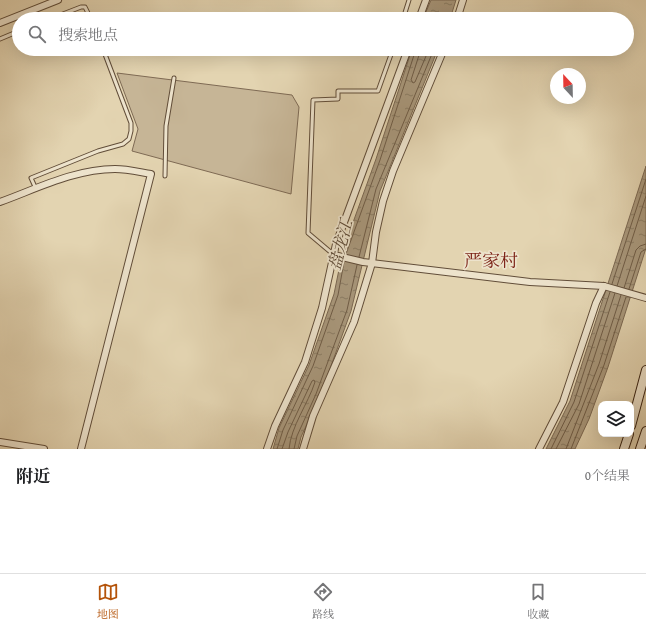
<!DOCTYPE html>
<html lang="zh">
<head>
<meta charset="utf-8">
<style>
	body { margin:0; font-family:"Gentium Book Plus","Noto Serif SC",serif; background:#f6f6f6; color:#202124 }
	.controls { position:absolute; right:12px; bottom:12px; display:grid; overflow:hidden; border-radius:8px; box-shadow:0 4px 16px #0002 }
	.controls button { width:36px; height:36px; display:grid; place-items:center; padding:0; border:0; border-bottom:1px solid #e0e0e0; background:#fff; color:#202124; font:20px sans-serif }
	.compass { position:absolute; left:550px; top:68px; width:36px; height:36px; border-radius:50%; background:#fff; box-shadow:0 4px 16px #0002; rotate:338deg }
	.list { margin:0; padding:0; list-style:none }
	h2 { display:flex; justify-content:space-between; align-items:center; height:52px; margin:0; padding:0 16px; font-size:17px }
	h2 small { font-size:13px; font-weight:400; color:#757577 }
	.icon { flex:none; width:22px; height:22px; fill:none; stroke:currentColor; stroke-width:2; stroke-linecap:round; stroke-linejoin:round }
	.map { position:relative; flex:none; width:646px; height:449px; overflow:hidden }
	.search { position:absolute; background:#fff; box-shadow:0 4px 16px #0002; left:12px; right:12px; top:12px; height:44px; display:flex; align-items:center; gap:10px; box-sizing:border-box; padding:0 14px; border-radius:22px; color:#757577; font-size:15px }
	.sheet { height:124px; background:#fff }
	nav { display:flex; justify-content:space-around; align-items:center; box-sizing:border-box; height:56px; border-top:1px solid #e0e0e0; background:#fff; font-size:11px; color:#757577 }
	nav a { display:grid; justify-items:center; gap:2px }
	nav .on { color:#b45309 }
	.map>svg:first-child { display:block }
	.green { fill:#c6b596; stroke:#7e6a54 }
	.water { fill:url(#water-ripples); stroke:#7a6751 }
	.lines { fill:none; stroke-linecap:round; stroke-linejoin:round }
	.shore { stroke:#6f5c46; stroke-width:1 }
	.lane-casing { stroke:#614d39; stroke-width:5 }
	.street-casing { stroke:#614d39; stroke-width:8 }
	.secondary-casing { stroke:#362011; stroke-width:10 }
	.lane { stroke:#ede3cc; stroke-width:3 }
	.street { stroke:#ede3cc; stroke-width:6 }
	.secondary { stroke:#ede3cc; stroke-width:8 }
	.labels { text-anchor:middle; stroke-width:3.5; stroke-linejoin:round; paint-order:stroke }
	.water-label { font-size:17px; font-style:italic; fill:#5e4a36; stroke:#ede3cc }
	.quarter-label { font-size:18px; fill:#7a1f14; stroke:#ede3cc }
</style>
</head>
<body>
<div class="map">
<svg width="646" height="449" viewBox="0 0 646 449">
	<defs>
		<pattern id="water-ripples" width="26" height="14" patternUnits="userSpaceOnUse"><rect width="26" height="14" fill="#a8977b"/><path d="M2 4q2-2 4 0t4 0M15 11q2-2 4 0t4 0" fill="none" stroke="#8a7b63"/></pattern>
	</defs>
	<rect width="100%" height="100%" fill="#e3d4b1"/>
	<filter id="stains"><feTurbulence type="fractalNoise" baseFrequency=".005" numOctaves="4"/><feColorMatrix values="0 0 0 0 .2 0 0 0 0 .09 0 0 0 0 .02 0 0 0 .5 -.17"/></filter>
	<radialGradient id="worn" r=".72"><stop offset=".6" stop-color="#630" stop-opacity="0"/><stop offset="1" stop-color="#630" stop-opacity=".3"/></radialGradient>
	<!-- green -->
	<path class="green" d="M117 73 292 95 299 107 291 194 132 151 138 129Z"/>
	<!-- water -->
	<g class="water">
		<path d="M431 0H456L450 19H423Z"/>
		<path d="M412 49H438L380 191 351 311 320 396 301 437 298 449H273L279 428 309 365 334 294 343 250 376 159Z"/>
		<path d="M646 166V248L608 367 589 419 575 449H546L570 401Z"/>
	</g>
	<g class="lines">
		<!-- shore -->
		<g class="shore">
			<path d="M421 49 411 80 413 83 415 82 429 49"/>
			<path d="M346 254 380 160 416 49"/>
			<path d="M359 257 376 189 434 49"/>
			<path d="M612 284 646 179"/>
			<path d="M617 286 646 196"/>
			<path d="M624 288 636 250 640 246 646 244"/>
			<path d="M629 289 641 252 646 249"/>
			<path d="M277 449 283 430 313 366 338 295 344 262"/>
			<path d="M282 449 288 432 312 381 314 380 315 382C308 404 291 426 289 449"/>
			<path d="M294 449 297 436 316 394 347 310 357 265"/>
			<path d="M551 449 574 402 610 292"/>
			<path d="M556 449 579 404 615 293"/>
			<path d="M566 449 599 364 621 295"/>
			<path d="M571 449 604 365 626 297"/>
		</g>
		<!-- lane casing -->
		<g class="lane-casing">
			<g id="lane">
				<path d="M50 19 81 7H85L91 19"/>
				<path d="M403 19 409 0"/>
				<path d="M0 39 19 31"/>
				<path d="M165 176 166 126 174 78"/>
				<path d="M36 189 31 178 98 151 123 144 129 139 131 131V123L103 49"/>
				<path d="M334 255 308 233 313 100 338 99V91H378L393 49"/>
			</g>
		</g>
		<!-- street casing -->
		<g class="street-casing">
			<g id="street">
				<path d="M419 19 426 0"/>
				<path d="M457 19 463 0"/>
				<path d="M0 23 58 0"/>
				<path d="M0 202C36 189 75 169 115 169 127 169 139 172 151 174L81 449"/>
				<path d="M334 255 363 262 530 282 604 286 646 298"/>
				<path d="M0 442 44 449"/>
				<path d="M267 449 275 426 305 362 322 308 336 244 408 49"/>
				<path d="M303 449 313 416 354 322 372 263 376 232 383 201 393 171 444 49"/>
				<path d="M539 449 563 402 596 303 604 286"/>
			</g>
		</g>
		<!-- secondary casing -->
		<g class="secondary-casing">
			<g id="secondary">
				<path d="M631 426 646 370"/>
				<path d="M624 449 629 434"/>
				<path d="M640 449 646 431"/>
			</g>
		</g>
		<!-- lane -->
		<use href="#lane" class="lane"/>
		<!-- street -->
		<use href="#street" class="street"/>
		<!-- secondary -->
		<use href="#secondary" class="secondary"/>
	</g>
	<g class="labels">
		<!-- water labels -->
		<g class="water-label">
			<text transform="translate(340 245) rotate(-75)" y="6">盘龙江</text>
		</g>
		<!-- quarter labels -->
		<g class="quarter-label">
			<text x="491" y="267">严家村</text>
		</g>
	</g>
	<rect width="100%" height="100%" filter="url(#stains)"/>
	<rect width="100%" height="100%" fill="url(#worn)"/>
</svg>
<div class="controls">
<button><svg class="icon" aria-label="layers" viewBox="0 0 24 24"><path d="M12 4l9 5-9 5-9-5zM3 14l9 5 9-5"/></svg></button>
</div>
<svg class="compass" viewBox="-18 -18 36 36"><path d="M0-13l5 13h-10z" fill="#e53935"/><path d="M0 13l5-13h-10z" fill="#757577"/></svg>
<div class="search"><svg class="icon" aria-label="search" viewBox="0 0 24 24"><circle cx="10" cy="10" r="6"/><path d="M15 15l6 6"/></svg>搜索地点</div>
</div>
<section class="sheet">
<h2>附近<small>0个结果</small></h2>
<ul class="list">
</ul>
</section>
<nav>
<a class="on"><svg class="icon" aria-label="map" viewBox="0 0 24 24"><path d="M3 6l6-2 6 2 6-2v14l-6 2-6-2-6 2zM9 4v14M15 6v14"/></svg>地图</a>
<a><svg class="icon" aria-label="directions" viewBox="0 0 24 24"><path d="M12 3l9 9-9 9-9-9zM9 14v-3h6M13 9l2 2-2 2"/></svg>路线</a>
<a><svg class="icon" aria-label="saved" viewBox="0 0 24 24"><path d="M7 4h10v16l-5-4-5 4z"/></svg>收藏</a>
</nav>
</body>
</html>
